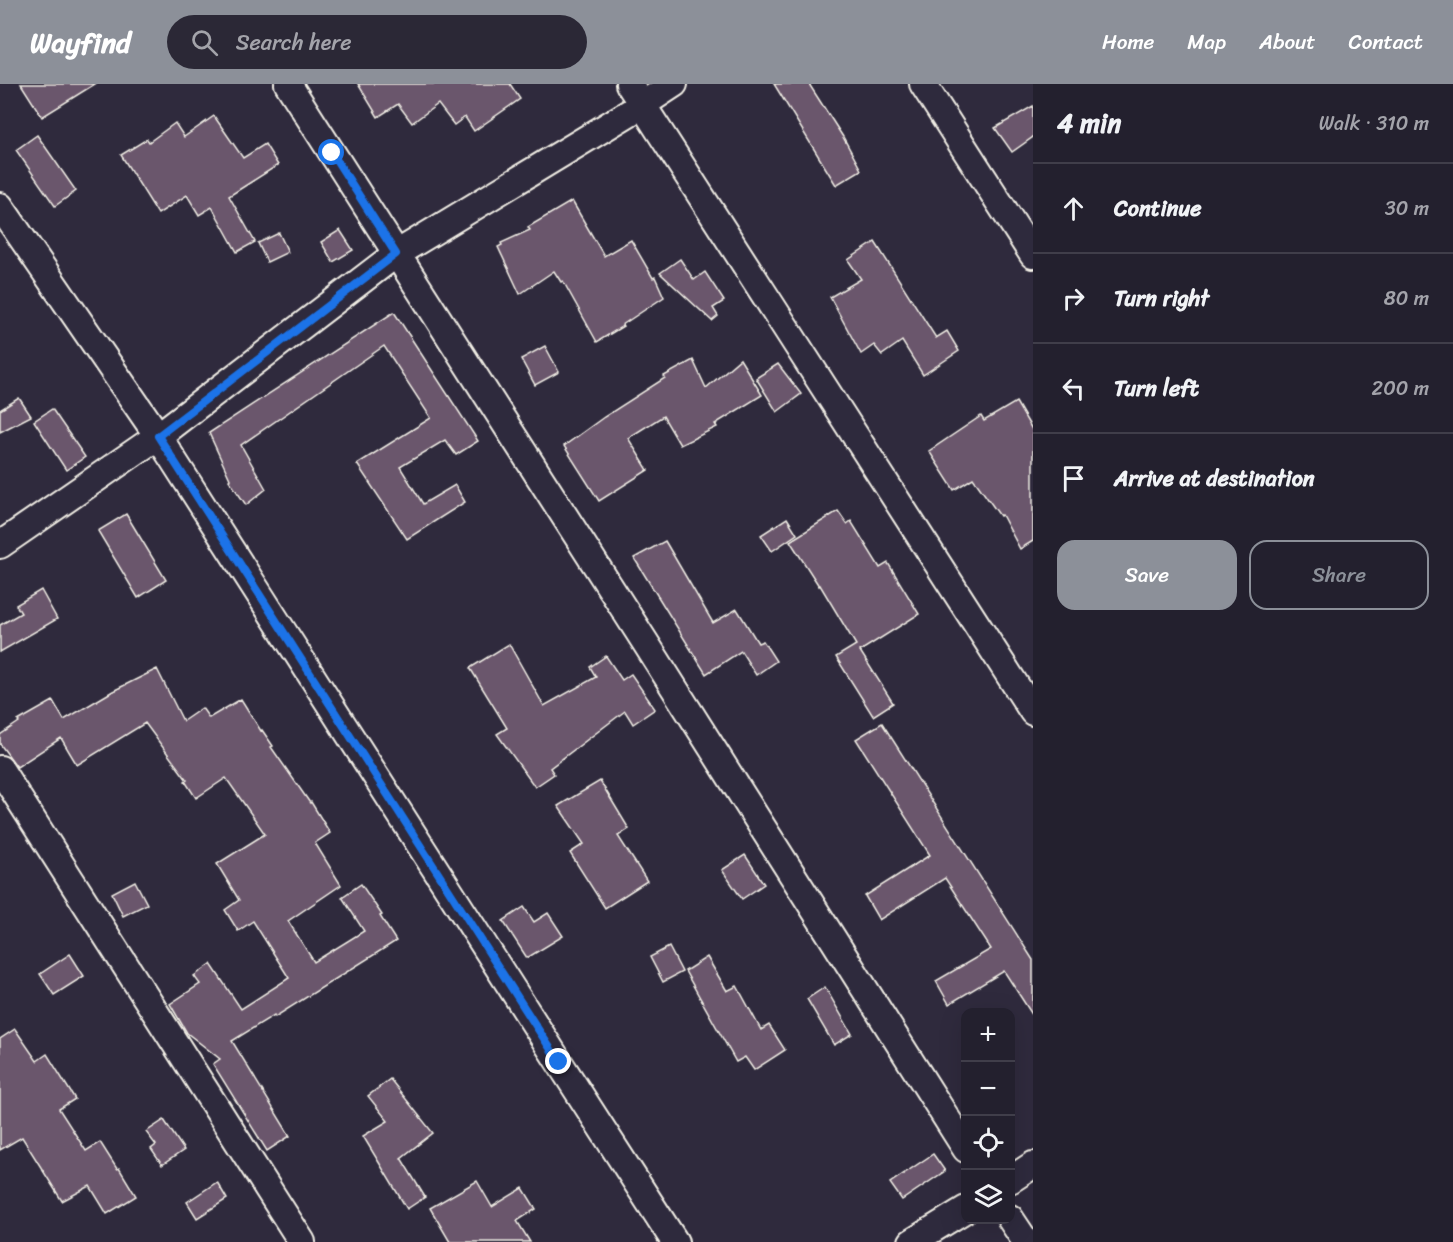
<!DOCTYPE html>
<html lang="en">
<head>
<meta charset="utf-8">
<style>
	body { margin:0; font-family:Sriracha,sans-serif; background:#2b2836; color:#f1f3f6 }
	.controls { position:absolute; right:18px; bottom:18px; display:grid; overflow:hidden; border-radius:12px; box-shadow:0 6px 24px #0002 }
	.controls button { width:54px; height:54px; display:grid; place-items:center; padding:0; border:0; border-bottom:2px solid #403e4a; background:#23202e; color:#f1f3f6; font:30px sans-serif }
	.stop { position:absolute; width:18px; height:18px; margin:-14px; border:4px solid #1a73e8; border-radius:50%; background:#fff }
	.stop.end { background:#1a73e8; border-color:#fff; box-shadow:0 2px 6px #0008 }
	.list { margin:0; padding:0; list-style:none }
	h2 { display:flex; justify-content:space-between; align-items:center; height:78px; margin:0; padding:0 24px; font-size:26px }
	h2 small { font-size:20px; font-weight:400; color:#a3a3aa }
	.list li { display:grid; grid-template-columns:39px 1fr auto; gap:18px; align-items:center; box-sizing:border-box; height:90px; padding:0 24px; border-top:2px solid #403e4a }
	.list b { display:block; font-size:22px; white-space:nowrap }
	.list em { font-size:20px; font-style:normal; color:#a3a3aa }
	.actions { display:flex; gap:12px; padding:18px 24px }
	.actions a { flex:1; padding:14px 0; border:2px solid #8c9099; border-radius:18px; text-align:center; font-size:21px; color:#8c9099 }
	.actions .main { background:#8c9099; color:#fff }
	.icon { flex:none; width:33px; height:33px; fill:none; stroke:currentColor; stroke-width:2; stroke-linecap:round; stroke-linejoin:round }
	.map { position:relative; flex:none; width:1033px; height:1158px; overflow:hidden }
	header { display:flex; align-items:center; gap:36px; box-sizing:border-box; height:84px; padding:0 30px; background:#8c9099; color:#fff }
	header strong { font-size:28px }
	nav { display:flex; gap:33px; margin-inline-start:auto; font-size:21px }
	.search { width:420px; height:54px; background:#2b2836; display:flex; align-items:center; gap:15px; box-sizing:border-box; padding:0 21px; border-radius:33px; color:#a3a3aa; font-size:22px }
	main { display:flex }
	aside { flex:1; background:#23202e }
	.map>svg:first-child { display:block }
	.building { fill:#6b566c; stroke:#f4f1e8; stroke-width:1.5 }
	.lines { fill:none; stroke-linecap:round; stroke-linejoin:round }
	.minor-casing { stroke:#f4f1e8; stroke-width:30 }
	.minor { stroke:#2f2a3d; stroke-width:26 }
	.route { stroke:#1a73e8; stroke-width:8 }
</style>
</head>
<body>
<header>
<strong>Wayfind</strong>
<div class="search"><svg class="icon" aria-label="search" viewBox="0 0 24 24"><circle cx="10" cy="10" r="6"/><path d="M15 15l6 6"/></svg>Search here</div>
<nav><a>Home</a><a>Map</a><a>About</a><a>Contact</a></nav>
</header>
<main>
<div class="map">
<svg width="1033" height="1158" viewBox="0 0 1033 1158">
	<rect width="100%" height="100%" fill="#2f2a3d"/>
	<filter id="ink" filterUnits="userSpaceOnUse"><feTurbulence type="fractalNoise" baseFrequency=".0167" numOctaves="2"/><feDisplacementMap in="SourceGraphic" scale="12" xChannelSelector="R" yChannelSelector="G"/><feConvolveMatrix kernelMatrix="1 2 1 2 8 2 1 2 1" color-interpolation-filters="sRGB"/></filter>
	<g filter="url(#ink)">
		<!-- building -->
		<g class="building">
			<path d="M21 0H95L42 33Z"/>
			<path d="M358 0H510L520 15 474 47 465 33 454 41 438 20 412 39 398 20 378 33Z"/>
			<path d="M774 0H809L843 53 861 86 836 101Z"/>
			<path d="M1033 22V53L1012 68 995 44Z"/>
			<path d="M214 32 243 74 265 60 278 81 229 112 255 158 237 168 212 123 199 131 187 111 158 130 121 71 147 55 149 58 175 39 184 53Z"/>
			<path d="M37 51 76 107 55 122 16 66Z"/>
			<path d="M572 117 604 172 631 156 653 194 655 193 664 213 622 241 623 242 597 258 563 197 561 198 554 187 520 210 498 163 502 161 501 159 530 146 528 143Z"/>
			<path d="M340 146 353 166 333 178 321 158Z"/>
			<path d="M279 149 288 168 267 178 258 159Z"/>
			<path d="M875 158 936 254 947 247 959 267 923 291 902 257 882 271 874 261 861 270 830 213 861 195 848 176Z"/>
			<path d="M680 175 694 196 705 188 724 217 713 224 718 232 712 237 660 189Z"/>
			<path d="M394 228 478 357 456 371 445 356 400 383 423 420 455 401 465 418 407 455 357 380 431 334 384 262 241 361 266 405 246 421 229 396 230 395 209 349Z"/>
			<path d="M545 262 559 288 535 301 521 275Z"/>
			<path d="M740 275 762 311 715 340 717 343 680 361 663 332 628 354 648 386 599 417 564 362 604 333 665 294 664 292 693 276 706 304Z"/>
			<path d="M778 280 801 310 777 328 756 294Z"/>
			<path d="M19 314 31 332 0 348V326Z"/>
			<path d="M1016 318 1033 347V457L1020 465 1002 431 1000 432 973 394 954 406 929 367 981 332 984 337Z"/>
			<path d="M52 325 85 373 66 386 34 337Z"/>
			<path d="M838 427 847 440 851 437 880 484 888 479 919 530 860 567 893 619 873 632 836 573 856 561 820 501 819 502 790 457Z"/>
			<path d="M126 430 166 496 138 514 98 447Z"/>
			<path d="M787 434 797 450 772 467 761 451Z"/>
			<path d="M665 457 713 539 737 525 758 559 763 557 776 577 756 591 741 567 706 590 634 474Z"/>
			<path d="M41 506 57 535 0 568V541L21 529 16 521Z"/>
			<path d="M509 560 544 622 596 593 590 583 606 572 622 596 631 590 655 625 633 640 625 627 550 684 554 690 535 703 497 650 507 644 470 584Z"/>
			<path d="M157 585 183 637 202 624 209 634 241 615 261 647 262 646 273 662 271 663 310 719 311 718 330 749 315 759 341 801 288 837 314 878 364 847 342 813 361 800 382 831 380 832 396 857 275 933 274 931 232 957 290 1052 267 1067 213 980 220 975 187 949 170 920 200 900 194 892 211 880 241 925 289 894 253 837 238 847 225 826 239 816 217 780 265 750 226 694 196 714 185 697 187 696 145 639 77 681 61 654 17 683 0 660V651L19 638 18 637 53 617 64 636 113 607Z"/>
			<path d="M882 639 1033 876V932L1004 887 949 920 936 897 991 865 945 794 879 836 865 812 930 771 856 655Z"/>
			<path d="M600 697 629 745 618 752 647 797 605 824 570 769 584 760 558 722Z"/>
			<path d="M745 771 764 800 742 815 722 786Z"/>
			<path d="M135 797 147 820 123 832 112 809Z"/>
			<path d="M524 823 534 838 548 829 563 852 527 874 503 837Z"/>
			<path d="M669 863 682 888 663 898 650 873Z"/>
			<path d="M70 870 84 892 54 911 40 890Z"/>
			<path d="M707 873 727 907 737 902 761 946 769 941 785 966 754 986 745 973 736 978 685 887Z"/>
			<path d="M825 903 852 950 834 961 807 915Z"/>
			<path d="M15 945 37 977 47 970 75 1015 59 1025 86 1067 100 1058 117 1085 119 1084 136 1112 107 1130 90 1102 62 1117 22 1053 0 1066V955Z"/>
			<path d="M390 995 433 1049 401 1074 425 1113 407 1125 363 1052 388 1037 368 1012Z"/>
			<path d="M164 1036 184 1066 162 1081 151 1065 156 1061 146 1048Z"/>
			<path d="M933 1070 945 1087 902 1116 890 1099Z"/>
			<path d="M477 1097 492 1123 523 1104 536 1125 517 1137 530 1158H450L430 1124Z"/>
			<path d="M217 1098 227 1115 197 1134 187 1118Z"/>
		</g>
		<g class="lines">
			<!-- minor casing -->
			<g class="minor-casing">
				<g id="minor">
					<path d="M288 0 647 561 966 1065"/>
					<path d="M629 0 1033 628"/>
					<path d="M923 0 1033 171"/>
					<path d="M0 122 158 352 559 978 675 1158"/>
					<path d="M0 461 158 352 396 170 642 21 674 0"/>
					<path d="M0 685 302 1158"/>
					<path d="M1010 1096 1033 1081"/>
					<path d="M1010 1134 1026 1158"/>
					<path d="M912 1158 966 1125"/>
				</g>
			</g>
			<!-- minor -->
			<use href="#minor" class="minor"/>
		</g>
	</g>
	<g class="lines" filter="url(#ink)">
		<!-- route -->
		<path class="route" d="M332 69 396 170 158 352 559 978"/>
	</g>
</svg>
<div class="controls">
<button>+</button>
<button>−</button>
<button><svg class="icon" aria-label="locate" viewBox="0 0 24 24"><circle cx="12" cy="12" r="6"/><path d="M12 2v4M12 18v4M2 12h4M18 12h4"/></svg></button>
<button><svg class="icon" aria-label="layers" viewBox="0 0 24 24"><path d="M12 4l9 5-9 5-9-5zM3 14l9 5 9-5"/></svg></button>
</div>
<div class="stop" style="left:332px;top:69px"></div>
<div class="stop end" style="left:559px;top:978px"></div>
</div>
<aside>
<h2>4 min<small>Walk · 310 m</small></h2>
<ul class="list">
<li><svg class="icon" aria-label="ahead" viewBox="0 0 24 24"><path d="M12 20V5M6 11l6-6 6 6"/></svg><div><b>Continue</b></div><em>30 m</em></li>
<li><svg class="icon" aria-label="right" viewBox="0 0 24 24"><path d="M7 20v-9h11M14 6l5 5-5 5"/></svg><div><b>Turn right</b></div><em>80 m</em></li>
<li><svg class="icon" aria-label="left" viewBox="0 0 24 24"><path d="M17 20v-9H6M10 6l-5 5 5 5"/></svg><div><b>Turn left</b></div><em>200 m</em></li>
<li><svg class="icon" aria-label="arrive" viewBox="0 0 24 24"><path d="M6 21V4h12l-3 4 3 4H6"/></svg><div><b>Arrive at destination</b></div></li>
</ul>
<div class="actions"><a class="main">Save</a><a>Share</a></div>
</aside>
</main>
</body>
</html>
